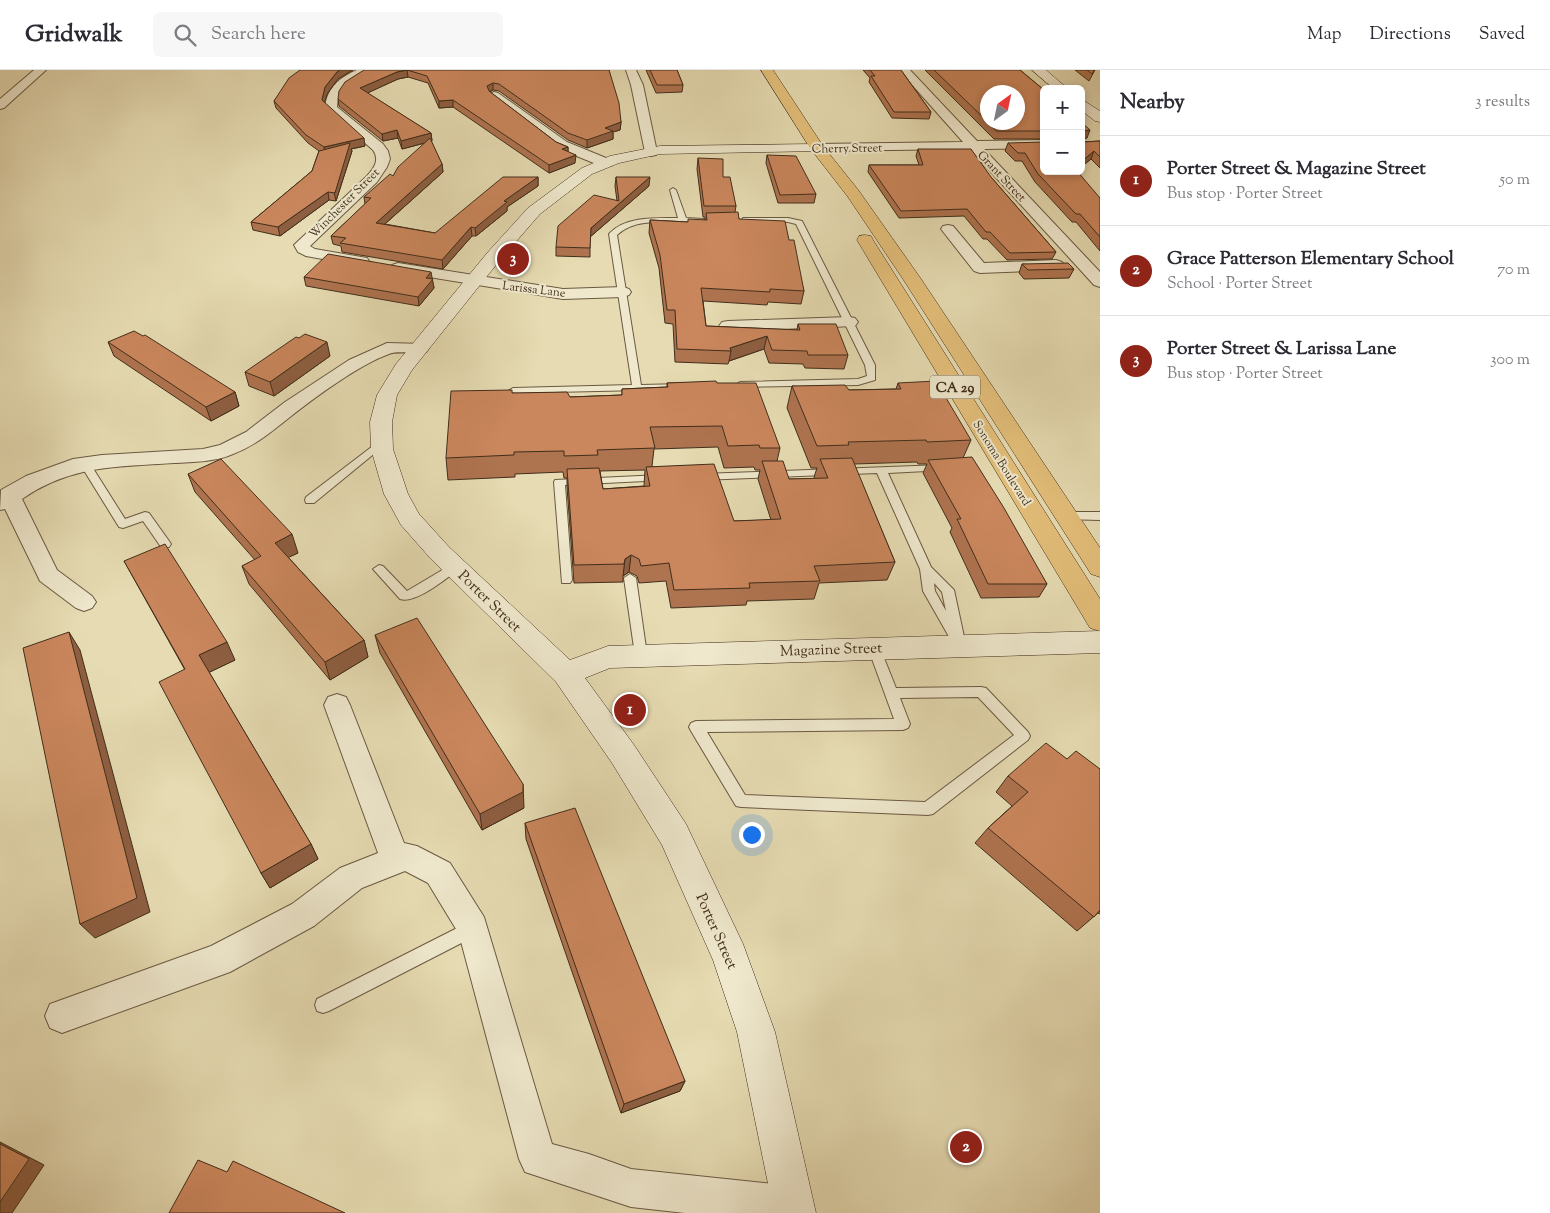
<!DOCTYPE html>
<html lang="en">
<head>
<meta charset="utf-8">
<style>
	body { margin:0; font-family:"Sorts Mill Goudy",serif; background:#f7f7f7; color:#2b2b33 }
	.controls { position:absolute; right:15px; top:15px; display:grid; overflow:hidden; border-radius:8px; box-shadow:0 2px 8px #0003 }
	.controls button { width:45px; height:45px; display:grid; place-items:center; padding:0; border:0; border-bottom:1px solid #e1e1e2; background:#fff; color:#2b2b33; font:25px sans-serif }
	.compass { position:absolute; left:980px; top:15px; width:45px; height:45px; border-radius:50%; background:#fff; box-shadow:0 2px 8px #0003; rotate:33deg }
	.you { position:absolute; left:751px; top:764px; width:18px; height:18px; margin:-12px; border:4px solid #fff; border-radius:50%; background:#1a73e8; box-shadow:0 0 0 8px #1a73e833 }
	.badge { display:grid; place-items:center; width:32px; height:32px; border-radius:50%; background:#8f2418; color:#fff; font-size:16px; font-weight:700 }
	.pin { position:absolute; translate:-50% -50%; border:2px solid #fff; box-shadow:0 1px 5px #0006 }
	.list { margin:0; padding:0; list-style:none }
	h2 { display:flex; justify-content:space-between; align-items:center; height:65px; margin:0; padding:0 20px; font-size:21px }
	h2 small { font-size:16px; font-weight:400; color:#7c7c81 }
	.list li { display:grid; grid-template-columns:32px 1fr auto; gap:15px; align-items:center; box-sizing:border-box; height:90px; padding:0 20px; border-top:1px solid #e1e1e2 }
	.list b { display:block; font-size:19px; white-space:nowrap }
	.list p { margin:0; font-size:16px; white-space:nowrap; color:#7c7c81 }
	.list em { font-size:16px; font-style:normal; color:#7c7c81 }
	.icon { flex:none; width:28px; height:28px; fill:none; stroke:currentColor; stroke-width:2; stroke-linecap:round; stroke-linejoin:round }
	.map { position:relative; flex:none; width:1100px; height:1143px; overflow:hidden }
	header { display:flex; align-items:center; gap:30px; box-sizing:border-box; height:70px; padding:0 25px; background:#fff; border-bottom:1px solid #e1e1e2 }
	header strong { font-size:24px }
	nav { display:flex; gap:28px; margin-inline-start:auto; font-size:18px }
	.search { width:350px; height:45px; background:#f7f7f7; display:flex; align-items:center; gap:12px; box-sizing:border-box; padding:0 18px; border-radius:8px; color:#7c7c81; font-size:19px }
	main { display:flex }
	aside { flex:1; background:#fff }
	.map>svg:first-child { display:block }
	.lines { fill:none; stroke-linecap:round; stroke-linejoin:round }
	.lane-casing { stroke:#6a5941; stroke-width:2 }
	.street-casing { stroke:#6a5941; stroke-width:2 }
	.secondary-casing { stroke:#412e1b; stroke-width:1 }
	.primary-casing { stroke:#412e1b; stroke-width:1 }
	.lane { fill:#efe8cd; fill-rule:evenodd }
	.street { fill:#efe8cd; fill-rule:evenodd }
	.secondary { fill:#efe8cd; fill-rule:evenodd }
	.primary { fill:#e3be79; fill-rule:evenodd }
	.wall { fill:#ae734f; stroke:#412e1b; fill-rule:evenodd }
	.shaded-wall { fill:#8d5e40; stroke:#412e1b }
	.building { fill:#ca865c; stroke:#412e1b }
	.labels { text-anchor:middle; stroke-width:4; stroke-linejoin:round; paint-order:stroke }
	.far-street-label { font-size:12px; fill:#412e1b; stroke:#efe8cd }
	.shield { fill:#efe8cd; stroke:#756650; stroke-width:1 }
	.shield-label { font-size:14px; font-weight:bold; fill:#412e1b }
	.street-label { font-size:15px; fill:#412e1b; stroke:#efe8cd }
</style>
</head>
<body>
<header>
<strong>Gridwalk</strong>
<div class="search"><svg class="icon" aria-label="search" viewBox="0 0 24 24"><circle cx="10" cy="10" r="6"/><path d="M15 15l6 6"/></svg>Search here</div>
<nav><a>Map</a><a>Directions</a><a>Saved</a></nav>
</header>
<main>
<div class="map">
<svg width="1100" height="1143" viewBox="0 0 1100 1143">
	<rect width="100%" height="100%" fill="#e6dbb2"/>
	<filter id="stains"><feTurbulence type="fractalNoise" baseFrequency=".004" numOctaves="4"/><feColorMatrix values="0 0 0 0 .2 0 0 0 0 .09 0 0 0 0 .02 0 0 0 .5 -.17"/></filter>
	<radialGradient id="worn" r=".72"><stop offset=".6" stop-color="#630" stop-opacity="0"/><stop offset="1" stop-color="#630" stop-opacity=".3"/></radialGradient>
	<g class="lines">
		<!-- lane casing -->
		<g class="lane-casing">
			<g id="lane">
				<path d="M673 118 676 120 686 148 704 149 708 151 707 153C678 157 640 143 617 165L641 315 683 314 686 315V319L510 323 508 321 513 318 632 315 609 164C625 146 656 148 678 148L670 120Z"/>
				<path d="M743 148H788L802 151 875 295V310L858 315 737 317 735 315 740 312 858 309 867 306 865 295 796 154 788 152H746L742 150Z"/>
				<path d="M382 369 387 372 386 374 314 433H306L305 430 306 427Z"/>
				<path d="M85 391 89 392 125 449 145 442 149 443 169 471 171 474 169 477H161L143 451 123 458 119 457 80 394Z"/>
				<path d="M942 395 947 398 946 400 888 403 931 497 954 520 966 576 964 579H956L923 521 920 499 877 403 701 410 696 407 701 404ZM934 513 942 522 946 541 935 521Z"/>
				<path d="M661 405 665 406 666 408 665 410 565 415 572 510 570 513H562L554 412 555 410Z"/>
				<path d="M1066 442H1100V450L1062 449 1061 446 1062 443Z"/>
				<path d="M454 493 460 497 458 500C445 509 416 534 400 529L373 499 379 495 383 496 407 521Z"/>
				<path d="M630 504 636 508 647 585 645 588H637L635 585 624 508Z"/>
				<path d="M874 573 878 575 880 578 896 618 981 617 986 618 1028 662 1030 666 1028 670 933 744 928 745 741 737 736 736 691 661 689 657 691 653 696 651 894 649 868 578 870 575ZM978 627 1014 665 925 732 745 725 707 662 903 660 908 658 910 654 900 628Z"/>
				<path d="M473 850 479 852 481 858 479 864 329 941 323 943 317 941 315 935 317 929Z"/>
			</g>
		</g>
		<!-- street casing -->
		<g class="street-casing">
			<g id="street">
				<path d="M34 0H46L4 38 0 39V29Z"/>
				<path d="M357 0H371C357 15 339 10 337 37L383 74 388 81 390 89 387 97 377 112 310 176 315 179 367 188 369 191 367 194 361 196 306 186 298 182 294 175 367 106C374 98 380 90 373 80L325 38C327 18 339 8 357 0Z"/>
				<path d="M626 0H636L643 15 657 82 656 85 651 86 645 82 631 15Z"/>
				<path d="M899 0H910L977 71 1044 70V78L984 79 1100 202V217L1094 215 970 79 812 81 811 78 817 74 963 72Z"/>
				<path d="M494 22 498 23 567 72 611 90 613 93 611 96H601L557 78 490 27 488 25Z"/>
				<path d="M948 155 953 156 984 193 1056 190 1062 192 1064 195 1062 198 1056 200 980 203 974 201 941 159 943 156Z"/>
				<path d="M398 193 563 219 623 217 629 219 631 222 629 225 623 227 563 229 392 201 390 198 392 195Z"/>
				<path d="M849 247 855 248 858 252 855 256 728 261 722 260 719 256 722 252 728 251Z"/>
				<path d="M387 273 426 274 429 278 426 282C414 285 400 280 389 284 360 294 314 328 290 347 272 361 255 376 233 384 215 392 193 392 174 393 116 397 71 395 22 429L57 500 92 526 96 532 92 538 84 541 76 538 40 511 5 439 0 440 1 420 26 406 73 389 102 385 203 379 220 375 246 362 285 332 349 290Z"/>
				<path d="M337 624 346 627 350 635 404 773 417 776 450 793 484 847 552 1074 589 1084 631 1099 793 1116 807 1121 812 1135 809 1143H685L631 1137 525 1102 519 1089 459 864 428 813 405 801 362 818 314 856 230 902 62 963 50 958 45 946 50 934 211 876 292 834 340 798 378 783 324 635 328 627Z"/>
			</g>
		</g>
		<!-- secondary casing -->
		<g class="secondary-casing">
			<g id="secondary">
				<path d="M1032 0H1046L1068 19H1054Z"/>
				<path d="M1081 29 1100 41V52L1095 51 1081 40Z"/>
				<path d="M817 74 822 75 824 78 822 81 660 84 619 93 592 104 540 144 500 190 412 300 397 325 392 352 393 379 408 424 419 444 449 477 570 590 608 576 1100 561V583L610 598 585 608 634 675 686 754 743 874 775 962 816 1143H774L737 962 713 890 662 775 612 693 556 612 431 489 401 455 384 424 371 379 370 352 377 325 396 294 488 182 528 138 582 98 610 86 660 76Z"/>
			</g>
		</g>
		<!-- primary casing -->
		<g class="primary-casing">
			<g id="primary">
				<path d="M761 0H773L823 76 859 121 921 209 1100 478V507L1091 504 903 209 848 127 810 78Z"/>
				<path d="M865 165 871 166 873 170 1100 529V561L1090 558 857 170 859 166Z"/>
			</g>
		</g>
		<!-- lane -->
		<use href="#lane" class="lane"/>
		<!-- street -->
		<use href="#street" class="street"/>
		<!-- secondary -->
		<use href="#secondary" class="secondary"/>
		<!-- primary -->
		<use href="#primary" class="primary"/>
	</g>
	<!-- wall -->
	<g class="wall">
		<path d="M300 0H353L338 9 327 24 324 33 365 76 351 79 352 81 336 131 329 130 280 166 253 160 251 152 312 101 319 81 308 73 276 38 274 31Z"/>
		<path d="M364 0H609L621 52 620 60 613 62V69L587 78 568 70 499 21 493 20 490 22 556 72 568 77V82L575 93 549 103 453 37 439 38 428 13 408 7 398 9 367 23 431 63 432 71H431L442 94 443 102 385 154 435 163 538 107V116L507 137V141L476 166H472L443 199 342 182 341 176 333 174 331 166 365 134 364 127 393 106 425 73 402 79 398 68 383 71 339 36 338 29Z"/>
		<path d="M646 0H677L683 15 682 22 656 23Z"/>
		<path d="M863 0H901L931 42 929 49 892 48 869 12 870 8Z"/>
		<path d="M925 0H1020L1044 20V69H994Z"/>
		<path d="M1075 0H1095L1089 11Z"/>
		<path d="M1081 52 1087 68H1083V72L1100 71V98L1091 89 1081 97Z"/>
		<path d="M1008 73 1100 128V181L1076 152H1072L1035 112 1022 91H1015L1005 81Z"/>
		<path d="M918 79 991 107 1056 182 1052 189 1007 190 987 169H983L964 146 899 148 868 102 869 95H919L916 86Z"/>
		<path d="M767 85 816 124 814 133H778L766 93Z"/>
		<path d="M698 88 723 107 736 136 735 142 739 149 789 170 804 221 801 234 768 232 767 235 703 231 706 256 797 260 798 254 848 285 844 299 805 298 803 294 769 293 764 279 729 291 728 294 675 292 673 254 665 253 659 198 649 163 650 150 688 152 705 150V147H703L697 99Z"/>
		<path d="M616 107 649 116 590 167V187L556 186V177L617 131 615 116Z"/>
		<path d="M1022 194 1074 199 1069 208 1024 209 1019 203Z"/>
		<path d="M304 207 432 209 434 218 419 236 306 216Z"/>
		<path d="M108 272 235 322 239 336 211 351 114 286Z"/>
		<path d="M330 286 274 326 249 316 245 302Z"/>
		<path d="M667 313H717L780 378 777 391 789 409H815L814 407 817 398H811L787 338 792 316 849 320 896 319 898 313 971 370 963 388 1047 514 1039 527 981 528 950 462 952 458 923 403 927 394H918L917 392 854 394 895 492 887 510 819 513 814 529 747 531 746 535 671 538 666 511 639 513 637 506 629 502 623 506V512L574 513 567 417V408H564L563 402 515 404V407L448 410 446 388 512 323 570 327 622 325V319L667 317ZM718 377 724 398 754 397 755 400H760L758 409 771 450 734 451 652 396 654 379ZM645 400 644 416 603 419 600 401Z"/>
		<path d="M188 404 298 483 288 487 364 570 368 587 330 610 249 514 242 496 255 490 195 422Z"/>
		<path d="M124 491 235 590 209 602 311 774 318 789 270 818 261 803 185 600Z"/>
		<path d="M375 565 524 738 482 760 380 583Z"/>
		<path d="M1067 689 1100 699V844L1098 843 1077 861 975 773 988 758 1012 736 996 722 1008 706Z"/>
		<path d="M525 753 685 1011 680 1021 621 1043 526 769Z"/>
	</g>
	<!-- shaded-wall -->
	<g class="shaded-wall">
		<path d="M340 0H353L338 9 327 24 323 38 322 30 325 17 337 2Z"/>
		<path d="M407 0 408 7 398 9 361 26 360 18 397 2Z"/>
		<path d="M493 13V20L487 23V16Z"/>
		<path d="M453 30V37L439 38V31Z"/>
		<path d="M621 52 620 60 613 62V69L587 78V70L605 58Z"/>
		<path d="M397 60 398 68 383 71 382 64Z"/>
		<path d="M1090 60 1087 68 1081 69 1083 61Z"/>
		<path d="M431 63 432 71 402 79 401 71Z"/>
		<path d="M364 68 365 76 351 79 352 81 336 131 324 77Z"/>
		<path d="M568 77V85L562 79Z"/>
		<path d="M1094 81 1091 89 1081 97V92Z"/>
		<path d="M576 85 575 93 549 103V95Z"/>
		<path d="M442 94 443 102 377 161 376 153Z"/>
		<path d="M538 107V116L507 137V141L476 166 475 158 504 131Z"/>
		<path d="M650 107 649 116 590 167 591 158Z"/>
		<path d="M328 122 329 130 280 166 278 157Z"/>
		<path d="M471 157 472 166 443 199 442 190Z"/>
		<path d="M431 202 434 218 419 236 418 227 426 208Z"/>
		<path d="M767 266 764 279 729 291 731 281 730 278Z"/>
		<path d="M327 272 330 286 274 326 270 312Z"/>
		<path d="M235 322 239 336 211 351 206 337Z"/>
		<path d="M292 464 298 483 281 491 275 473Z"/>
		<path d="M631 485 629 502 623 506 625 489Z"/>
		<path d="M69 562 80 580 150 842 95 868 80 854Z"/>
		<path d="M364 570 368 587 330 610 325 592Z"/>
		<path d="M227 572 235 590 208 603 199 585Z"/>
		<path d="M523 714 524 738 482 760 480 744Z"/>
		<path d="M311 774 318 789 270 818 261 803Z"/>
		<path d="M685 1011 680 1021 621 1043 624 1034Z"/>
		<path d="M0 1072 44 1095 12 1143H0Z"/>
	</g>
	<!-- building -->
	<g class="building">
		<path d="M300 0H340L337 2 325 17 322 30 364 68 324 77 306 65 274 31 289 8Z"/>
		<path d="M364 0H609L619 33 621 52 605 58 613 61 587 70 568 63 499 14 493 13 487 16 489 21 556 72 568 77 562 79 576 85 549 95 453 30 439 31 427 6 407 0 397 2 360 18 431 63 401 71 397 60 382 64 338 29 339 21 345 12Z"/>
		<path d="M650 0H677L683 15H657Z"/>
		<path d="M870 0H901L931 42H894L871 6H875Z"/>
		<path d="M934 0H1020L1044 20V61H996L988 52H1018V22H988V52Z"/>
		<path d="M1087 0H1094L1092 4Z"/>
		<path d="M1081 52 1090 60 1083 61V72L1100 71V87L1094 81 1081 92Z"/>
		<path d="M430 68 442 94 376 153 435 163 503 107H538L504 131 507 132 475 158 471 157 442 190 340 173 346 168 331 166 371 128 364 127 390 104 393 106 398 97Z"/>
		<path d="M1044 72V101H1077L1100 128V167L1080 144H1076L1038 104 1025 83H1018L1008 73Z"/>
		<path d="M350 73 335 123 328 122 278 157 251 152 312 101 319 81Z"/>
		<path d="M918 79H971L991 107 1056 182 1010 183 990 162H986L967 139 901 141 869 95H923Z"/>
		<path d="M767 85 796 86 816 124 780 125Z"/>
		<path d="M698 88 723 89V107H730L736 136H704Z"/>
		<path d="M616 107H650L591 158 590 178 556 177 558 156 594 125 619 131Z"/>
		<path d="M738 142 739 149 785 151 789 170H794L804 221 770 219V222L701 218 706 256 800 260 798 254H836L848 285H808L807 281 772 280 767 266 730 278 731 281 677 279 675 240H667L660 185 650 150 688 152V149L707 150 706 143Z"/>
		<path d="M328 184 431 202 426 208 433 209 418 227 304 207Z"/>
		<path d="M1068 193 1074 199 1028 200 1022 194Z"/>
		<path d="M134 261 143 266 145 265 235 322 206 337 108 272Z"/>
		<path d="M305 264 327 272 270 312 245 302 296 267 299 268Z"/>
		<path d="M716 311 717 313H756L780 378H760L759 375 728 376 722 356 650 357 655 378 597 380 598 385 564 386V381L514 382V385L446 388 451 321 512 320V323L567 322 570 327 622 325V319L668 317 667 313Z"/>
		<path d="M936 311 971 370 927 372 926 370 848 372 849 375 817 376 792 316 845 315 849 320 901 319 898 313Z"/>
		<path d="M972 387 1004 438 1047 514H988L957 449H961L928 390Z"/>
		<path d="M852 388 895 492 814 496 820 511 749 513 750 518 674 520 669 493 641 496 639 489 631 485 625 489 624 494 574 495 567 399 599 398 603 419 650 416 646 397 714 394 734 451 781 449 762 391H783L789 409 828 408 820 389Z"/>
		<path d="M221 389 292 464 275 473 364 570 325 592 242 496 261 486 188 404Z"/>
		<path d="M165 474 227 572 199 585 311 774 261 803 159 612 185 599 124 491Z"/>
		<path d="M417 548 523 714V722L480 744 375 565Z"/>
		<path d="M69 562 137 828 80 854 23 578Z"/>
		<path d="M1046 673 1067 689 1076 681 1100 699V840L1094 847 988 758 1028 722 1008 706Z"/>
		<path d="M575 738 685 1011 624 1034 525 753Z"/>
		<path d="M0 1074 29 1089 0 1132Z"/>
		<path d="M198 1090 227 1102 233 1091 345 1143H169Z"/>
	</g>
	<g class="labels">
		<!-- far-street labels -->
		<g class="far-street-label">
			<text transform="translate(847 78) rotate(-1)" y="4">Cherry Street</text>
			<text transform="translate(1002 106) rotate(47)" y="4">Grant Street</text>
			<text transform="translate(344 133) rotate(-45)" y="4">Winchester Street</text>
			<text transform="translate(534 219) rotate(7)" y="4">Larissa Lane</text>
			<text transform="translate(1002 393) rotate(58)" y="4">Sonoma Boulevard</text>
		</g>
		<!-- shield labels -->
		<rect class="shield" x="930" y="305.5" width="50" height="23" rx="4"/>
		<g class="shield-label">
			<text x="955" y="322">CA 29</text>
		</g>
		<!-- street labels -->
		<g class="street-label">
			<text transform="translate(490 531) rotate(44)" y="5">Porter Street</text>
			<text transform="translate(831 579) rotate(-2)" y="5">Magazine Street</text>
			<text transform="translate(717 861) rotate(66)" y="5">Porter Street</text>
		</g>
	</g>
	<rect width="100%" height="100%" filter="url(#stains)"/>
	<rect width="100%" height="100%" fill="url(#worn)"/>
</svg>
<div class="controls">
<button>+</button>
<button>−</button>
</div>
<svg class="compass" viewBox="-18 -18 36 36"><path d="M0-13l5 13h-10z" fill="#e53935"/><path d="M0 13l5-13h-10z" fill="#7c7c81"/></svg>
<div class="you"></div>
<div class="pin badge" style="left:630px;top:640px">1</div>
<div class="pin badge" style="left:966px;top:1077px">2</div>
<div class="pin badge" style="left:513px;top:189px">3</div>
</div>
<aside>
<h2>Nearby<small>3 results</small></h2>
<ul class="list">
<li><span class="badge">1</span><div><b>Porter Street &amp; Magazine Street</b><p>Bus stop · Porter Street</p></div><em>50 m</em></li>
<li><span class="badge">2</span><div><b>Grace Patterson Elementary School</b><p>School · Porter Street</p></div><em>70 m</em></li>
<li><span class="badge">3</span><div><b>Porter Street &amp; Larissa Lane</b><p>Bus stop · Porter Street</p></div><em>300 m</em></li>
</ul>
</aside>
</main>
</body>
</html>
